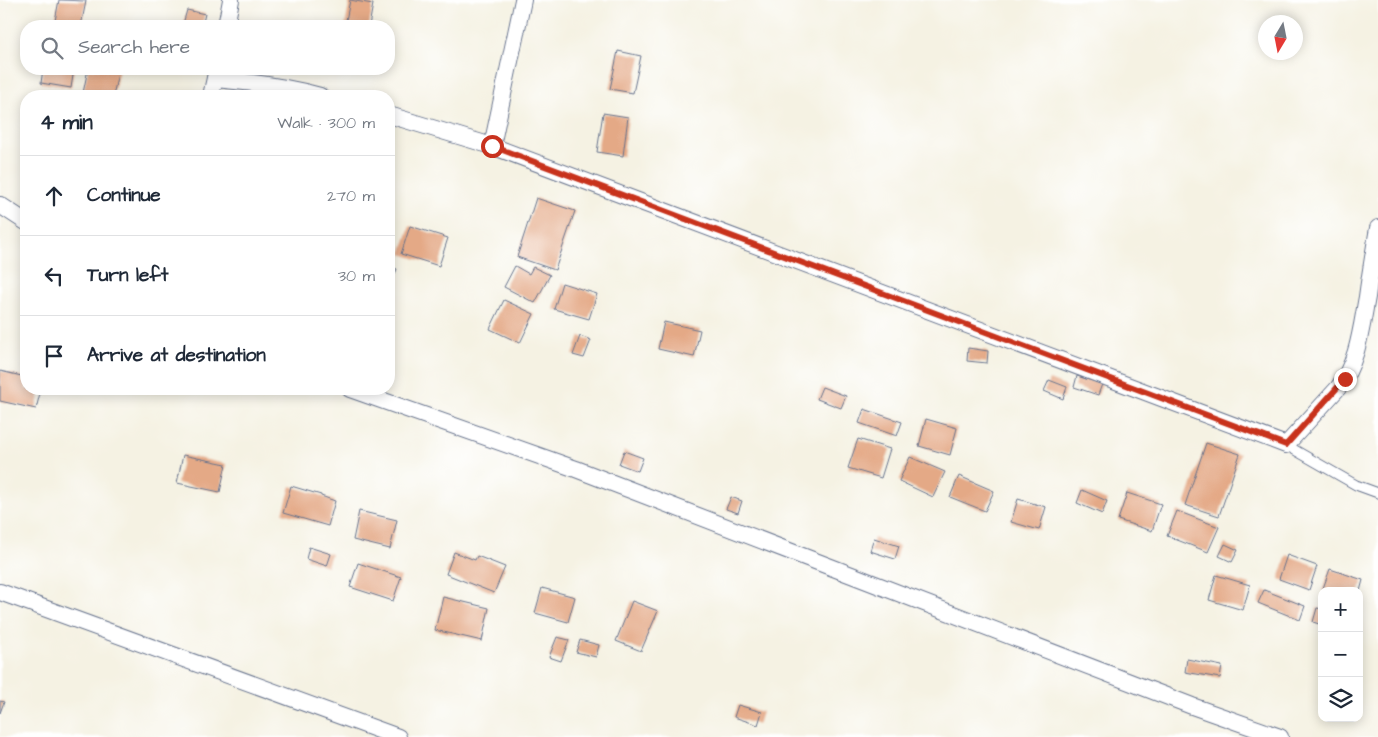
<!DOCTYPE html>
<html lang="en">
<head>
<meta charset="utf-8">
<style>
	body { margin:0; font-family:"Architects Daughter",sans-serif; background:#f2f2f3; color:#1f2937 }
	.controls { position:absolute; right:15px; bottom:15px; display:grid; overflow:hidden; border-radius:10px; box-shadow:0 2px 12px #0003 }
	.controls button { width:45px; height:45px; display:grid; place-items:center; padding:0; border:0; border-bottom:1px solid #e0e1e3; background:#fff; color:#1f2937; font:25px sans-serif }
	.compass { position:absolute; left:1258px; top:15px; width:45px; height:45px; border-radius:50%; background:#fff; box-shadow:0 2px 12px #0003; rotate:190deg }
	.stop { position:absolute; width:15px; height:15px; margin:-11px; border:4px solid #c8321e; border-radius:50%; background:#fff }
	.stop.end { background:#c8321e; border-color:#fff; box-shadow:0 1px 5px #0008 }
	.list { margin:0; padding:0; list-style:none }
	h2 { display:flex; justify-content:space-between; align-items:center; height:65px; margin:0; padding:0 20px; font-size:21px }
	h2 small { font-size:16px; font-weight:400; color:#747a83 }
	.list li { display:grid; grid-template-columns:32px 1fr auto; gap:15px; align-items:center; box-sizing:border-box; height:80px; padding:0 20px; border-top:1px solid #e0e1e3 }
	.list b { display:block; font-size:19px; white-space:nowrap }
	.list em { font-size:16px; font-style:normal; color:#747a83 }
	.icon { flex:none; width:28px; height:28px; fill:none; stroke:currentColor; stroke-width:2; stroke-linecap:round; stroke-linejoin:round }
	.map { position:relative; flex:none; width:1378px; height:737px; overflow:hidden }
	.search { position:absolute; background:#fff; box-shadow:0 2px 12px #0003; left:20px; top:20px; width:375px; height:55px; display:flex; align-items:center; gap:12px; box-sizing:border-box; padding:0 18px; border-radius:20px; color:#747a83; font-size:19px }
	.panel { position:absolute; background:#fff; box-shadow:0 2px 12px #0003; left:20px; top:90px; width:375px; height:305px; border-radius:20px }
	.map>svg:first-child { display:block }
	.building { fill:#e4a986 }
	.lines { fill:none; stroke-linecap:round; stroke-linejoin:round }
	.service-casing { stroke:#67738d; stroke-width:11 }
	.minor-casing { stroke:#67738d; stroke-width:18 }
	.service { stroke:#fff; stroke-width:9 }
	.minor { stroke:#fff; stroke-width:16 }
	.route { stroke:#c8321e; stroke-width:6 }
</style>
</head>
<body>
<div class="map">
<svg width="1378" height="737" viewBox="0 0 1378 737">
	<rect width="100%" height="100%" fill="#fff"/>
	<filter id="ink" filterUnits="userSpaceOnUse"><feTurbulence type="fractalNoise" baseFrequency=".02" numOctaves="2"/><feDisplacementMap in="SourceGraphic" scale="10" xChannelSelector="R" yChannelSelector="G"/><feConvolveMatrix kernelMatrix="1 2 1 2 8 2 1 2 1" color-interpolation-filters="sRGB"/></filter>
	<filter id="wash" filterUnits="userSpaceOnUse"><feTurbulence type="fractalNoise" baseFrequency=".0096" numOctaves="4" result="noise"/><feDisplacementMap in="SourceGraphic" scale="20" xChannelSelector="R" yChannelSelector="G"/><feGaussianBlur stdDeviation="1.12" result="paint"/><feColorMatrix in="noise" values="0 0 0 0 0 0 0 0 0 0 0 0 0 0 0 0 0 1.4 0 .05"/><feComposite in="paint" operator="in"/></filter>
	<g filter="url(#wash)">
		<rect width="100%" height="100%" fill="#f5f2e3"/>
		<g id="blocks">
			<!-- building -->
			<g class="building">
				<path d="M59 0 86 1 81 26H54Z"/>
				<path d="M350 0 373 4 369 26H345Z"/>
				<path d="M187 10 205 14 202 26 183 24Z"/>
				<path d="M618 51 641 56 633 93 610 89Z"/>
				<path d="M43 69H74L71 88 41 83Z"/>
				<path d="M88 69H119L113 96H98L83 93Z"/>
				<path d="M603 113 628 117 623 156 597 152Z"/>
				<path d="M536 198 575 211 555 270 517 257Z"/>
				<path d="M410 226 448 238 439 266 401 254Z"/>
				<path d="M389 266 397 269 391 284 389 283Z"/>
				<path d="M515 266 529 274 533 267 550 275 535 303 504 287Z"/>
				<path d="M562 283 597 294 589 319 554 309Z"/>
				<path d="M504 300 534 314 520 343 490 329Z"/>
				<path d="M664 322 700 330 694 357 658 349Z"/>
				<path d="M580 336 591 340 584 358 573 355Z"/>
				<path d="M968 348 988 351 987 363 967 361Z"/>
				<path d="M0 371 26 377V389H41L36 409 0 401Z"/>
				<path d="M1077 376 1102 384 1098 395 1074 387Z"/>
				<path d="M1049 380 1067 387 1063 399 1044 391Z"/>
				<path d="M822 387 846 396 841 408 817 399Z"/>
				<path d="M864 409 902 422 897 436 859 423Z"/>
				<path d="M926 419 957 428 950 455 919 446Z"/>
				<path d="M858 439 890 449 881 478 848 468Z"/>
				<path d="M1206 443 1240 454 1219 516 1185 505Z"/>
				<path d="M624 451 643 458 638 471 619 464Z"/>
				<path d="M183 455 226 464 220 492 177 483Z"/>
				<path d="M910 457 945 472 933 497 899 481Z"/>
				<path d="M959 476 994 491 985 511 950 497Z"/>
				<path d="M291 486 321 495V496L335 501 328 526 283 513Z"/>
				<path d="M1082 490 1107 501 1102 514 1077 503Z"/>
				<path d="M1127 493 1161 504 1152 531 1118 520Z"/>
				<path d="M731 497 742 501 738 513 726 509Z"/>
				<path d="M1018 499 1046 507 1039 530 1011 522Z"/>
				<path d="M359 511 397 520 390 549 353 540Z"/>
				<path d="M1177 511 1219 527 1208 552 1167 536Z"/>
				<path d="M874 538 899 546 895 559 870 551Z"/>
				<path d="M1225 544 1238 550 1232 562 1219 556Z"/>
				<path d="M309 547 331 554 327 566 306 559Z"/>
				<path d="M454 552 475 560 477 556 505 567 494 593 446 574Z"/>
				<path d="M1287 555 1317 566 1309 590 1279 579Z"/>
				<path d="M358 563 401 577 393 601 350 587Z"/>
				<path d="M1330 569 1363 580 1360 591H1322Z"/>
				<path d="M1216 575 1250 585 1243 610 1209 600Z"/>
				<path d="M542 588 575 597 568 622 535 613Z"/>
				<path d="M1264 590 1305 606 1300 620 1258 603Z"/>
				<path d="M443 597 489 608 482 641 435 630Z"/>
				<path d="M632 601 658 611 641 651 616 641Z"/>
				<path d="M1317 608 1322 609V625L1313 622Z"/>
				<path d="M557 637 569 640 561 661 549 657Z"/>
				<path d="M580 640 599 645 596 657 576 652Z"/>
				<path d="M1187 659 1222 666 1220 678 1185 672Z"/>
				<path d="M0 701 4 702 0 713Z"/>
				<path d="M738 705 762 712 758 725 734 717Z"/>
			</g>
		</g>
	</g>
	<g filter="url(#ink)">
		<use href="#blocks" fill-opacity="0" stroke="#67738d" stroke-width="1"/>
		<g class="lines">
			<!-- service casing -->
			<g class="service-casing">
				<path id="service" d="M1286 445 1356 485 1378 493"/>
			</g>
			<!-- minor casing -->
			<g class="minor-casing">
				<g id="minor">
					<path d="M226 26 231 0"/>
					<path d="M215 79C251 82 285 86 320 96"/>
					<path d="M211 96 217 69"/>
					<path d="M389 115 492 146 1286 445 1338 388C1358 362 1361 329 1367 297 1370 274 1374 251 1378 228"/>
					<path d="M492 146 523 0"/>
					<path d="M0 205 26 222"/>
					<path d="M350 389 576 469 1192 706 1280 737"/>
					<path d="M0 592 398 737"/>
				</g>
			</g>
			<!-- service -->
			<use href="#service" class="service"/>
			<!-- minor -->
			<use href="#minor" class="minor"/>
		</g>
	</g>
	<g class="lines" filter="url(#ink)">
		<!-- route -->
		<path class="route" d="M492 146 1286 445 1345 379"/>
	</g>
</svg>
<div class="controls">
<button>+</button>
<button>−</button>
<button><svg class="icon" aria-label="layers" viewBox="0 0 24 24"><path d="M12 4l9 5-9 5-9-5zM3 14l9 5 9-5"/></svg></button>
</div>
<svg class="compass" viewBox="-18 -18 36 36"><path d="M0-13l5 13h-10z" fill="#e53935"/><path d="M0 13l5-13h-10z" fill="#747a83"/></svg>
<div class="stop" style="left:492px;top:146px"></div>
<div class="stop end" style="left:1345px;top:379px"></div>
<div class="search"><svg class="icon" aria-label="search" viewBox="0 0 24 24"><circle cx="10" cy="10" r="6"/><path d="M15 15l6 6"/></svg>Search here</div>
<section class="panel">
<h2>4 min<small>Walk · 300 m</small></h2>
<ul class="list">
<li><svg class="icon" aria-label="ahead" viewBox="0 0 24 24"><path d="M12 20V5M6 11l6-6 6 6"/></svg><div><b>Continue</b></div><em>270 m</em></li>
<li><svg class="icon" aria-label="left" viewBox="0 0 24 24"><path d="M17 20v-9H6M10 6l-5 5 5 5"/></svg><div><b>Turn left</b></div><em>30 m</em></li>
<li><svg class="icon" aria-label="arrive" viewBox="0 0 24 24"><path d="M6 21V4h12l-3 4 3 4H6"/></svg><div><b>Arrive at destination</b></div></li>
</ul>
</section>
</div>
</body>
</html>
